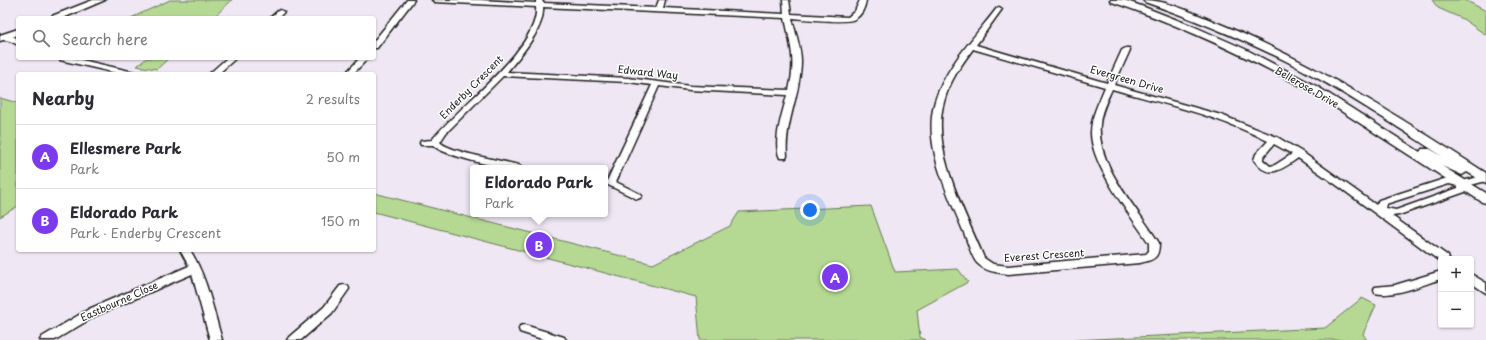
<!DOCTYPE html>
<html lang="en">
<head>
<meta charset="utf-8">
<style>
	body { margin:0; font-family:"Playpen Sans",sans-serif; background:#f7f7f7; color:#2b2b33 }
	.controls { position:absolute; right:12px; bottom:12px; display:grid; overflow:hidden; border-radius:4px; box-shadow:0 1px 3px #0004 }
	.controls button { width:36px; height:36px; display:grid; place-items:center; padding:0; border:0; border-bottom:1px solid #e1e1e2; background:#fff; color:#2b2b33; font:20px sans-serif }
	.you { position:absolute; left:810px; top:210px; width:14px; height:14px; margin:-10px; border:3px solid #fff; border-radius:50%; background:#1a73e8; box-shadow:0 0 0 6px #1a73e833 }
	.badge { display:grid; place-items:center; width:26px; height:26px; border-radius:50%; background:#7c3aed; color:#fff; font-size:13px; font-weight:700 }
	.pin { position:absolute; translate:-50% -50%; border:2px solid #fff; box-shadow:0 1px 4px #0006 }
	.popup { position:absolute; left:470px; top:165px; width:138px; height:52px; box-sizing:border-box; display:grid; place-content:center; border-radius:4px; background:#fff; filter:drop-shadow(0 1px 3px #0005); font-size:13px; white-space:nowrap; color:#7c7c81 }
	.popup b { font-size:15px; color:#2b2b33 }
	.popup::after { content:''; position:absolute; left:50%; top:100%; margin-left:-8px; border:8px solid transparent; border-top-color:#fff }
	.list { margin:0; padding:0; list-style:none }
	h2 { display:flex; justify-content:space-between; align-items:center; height:52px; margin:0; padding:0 16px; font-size:17px }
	h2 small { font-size:13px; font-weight:400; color:#7c7c81 }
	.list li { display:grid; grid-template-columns:26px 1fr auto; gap:12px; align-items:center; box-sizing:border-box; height:64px; padding:0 16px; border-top:1px solid #e1e1e2 }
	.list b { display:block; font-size:15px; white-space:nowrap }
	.list p { margin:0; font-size:13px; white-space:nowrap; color:#7c7c81 }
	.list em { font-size:13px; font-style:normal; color:#7c7c81 }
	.icon { flex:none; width:22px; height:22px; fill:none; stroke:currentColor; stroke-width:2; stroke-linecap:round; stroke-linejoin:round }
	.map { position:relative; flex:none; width:1486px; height:340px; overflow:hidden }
	.search { position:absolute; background:#fff; box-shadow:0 1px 3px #0004; left:16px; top:16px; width:360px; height:44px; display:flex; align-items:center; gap:10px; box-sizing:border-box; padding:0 14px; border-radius:4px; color:#7c7c81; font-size:15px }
	.panel { position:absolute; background:#fff; box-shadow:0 1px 3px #0004; left:16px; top:72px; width:360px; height:180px; border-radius:4px }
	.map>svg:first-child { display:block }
	.green { fill:#b5d893; stroke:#687a58 }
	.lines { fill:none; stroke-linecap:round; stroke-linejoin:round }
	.minor-casing { stroke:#1c1c1c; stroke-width:3 }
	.tertiary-casing { stroke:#1c1c1c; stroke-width:3 }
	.secondary-casing { stroke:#1c1c1c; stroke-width:3 }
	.minor { fill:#fff; fill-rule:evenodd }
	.tertiary { fill:#fff; fill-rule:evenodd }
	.secondary { fill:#fff; fill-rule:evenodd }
	.labels { text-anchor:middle; stroke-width:3; stroke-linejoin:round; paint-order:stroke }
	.street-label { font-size:10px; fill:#1c1c1c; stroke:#fff }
</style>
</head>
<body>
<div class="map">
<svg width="1486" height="340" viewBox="0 0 1486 340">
	<rect width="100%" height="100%" fill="#f0e7f4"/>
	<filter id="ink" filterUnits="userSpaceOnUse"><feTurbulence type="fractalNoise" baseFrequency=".025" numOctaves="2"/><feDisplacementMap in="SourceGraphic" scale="8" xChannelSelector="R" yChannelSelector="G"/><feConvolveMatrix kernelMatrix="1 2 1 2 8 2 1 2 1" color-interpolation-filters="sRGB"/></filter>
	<g filter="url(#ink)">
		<!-- green -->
		<g class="green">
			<path d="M170 0H232L213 18H131Z"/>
			<path d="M1432 0H1465L1486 11V35L1463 19 1438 8Z"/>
			<path d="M147 58H169L157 69 137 66Z"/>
			<path d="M0 98 18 103V206L0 217Z"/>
			<path d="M374 193 653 264 730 226 739 212 871 206 895 272 958 269 968 282 917 310 920 337 926 340H700L696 297 374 212Z"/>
			<path d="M1362 298 1376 305 1363 334 1367 340H1073L1325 328Z"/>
		</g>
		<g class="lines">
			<!-- minor casing -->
			<g class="minor-casing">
				<g id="minor">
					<path d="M407 0H414L377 48H374V41Z"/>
					<path d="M432 0H480L536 3V0H542L543 3 656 8 659 0H665L663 8 784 14 783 0H789L791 14 848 17 855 11 860 0H866C865 7 862 15 855 19 846 24 804 19 792 18 795 32 801 47 801 61 801 94 784 123 787 156L786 158H780C772 142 783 112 787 95L690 90 659 86 616 182 640 194 642 196 640 198 637 199 608 185 606 183 652 85 628 82 503 76 446 133 440 142C448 152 504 161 519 165L523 168C518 168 513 168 508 168 494 167 440 154 433 145H421L420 143 421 141 432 140C456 108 540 48 536 7L435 2ZM543 7 785 18C791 47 796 61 789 90L690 86 628 78 507 72C520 56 545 29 543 7Z"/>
					<path d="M999 7 1002 9 976 45 1107 83 1122 50 1126 48H1129L1130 50 1114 85 1221 115 1277 137 1302 152 1376 205 1379 200 1444 179 1449 178 1463 181 1485 175 1486 181 1467 186 1465 192 1399 215 1392 216 1448 256 1449 259H1441V262L1338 186 1298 158C1282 169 1268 181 1254 160L1256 154 1268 141C1219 116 1165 104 1112 89 1107 100 1101 111 1100 124 1096 167 1138 208 1159 243 1159 258 1154 260 1140 263L1008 274C996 272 986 272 977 263 972 258 967 240 964 233 948 193 922 145 935 101 946 66 975 37 997 8ZM973 49 1105 87C1099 102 1091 116 1091 133 1091 165 1131 216 1149 243V251L1146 254 1008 266 993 264 984 258C966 214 930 149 944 102 949 82 961 65 973 49ZM1274 144 1292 154 1275 165 1270 166 1263 160V157ZM1449 184 1458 186V188L1396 210 1385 208 1386 204Z"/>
					<path d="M280 10 284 12 278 18H270L278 11Z"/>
					<path d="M0 35 15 37 18 40V45L10 41 0 39Z"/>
					<path d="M59 58H73L134 72 135 74H121L60 60Z"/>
					<path d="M227 58H236L218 74H209Z"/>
					<path d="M360 58H368L353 74H345Z"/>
					<path d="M180 250H190C207 277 213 309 222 340H210L192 274 97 315 55 340H40L42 337 89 309 189 266Z"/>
					<path d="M1441 271V279C1424 284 1393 298 1375 293L1374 290 1375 287 1395 285Z"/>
					<path d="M1471 274 1486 283V293L1471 283Z"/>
					<path d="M344 285 348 286 349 289 332 313 301 340H287L289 337 324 307 340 286Z"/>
					<path d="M524 325 564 337 566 340H545L520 332 519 329 520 326Z"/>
				</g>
			</g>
			<!-- tertiary casing -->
			<g class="tertiary-casing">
				<g id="tertiary">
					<path d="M93 0H105L63 18H51L52 16Z"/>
					<path d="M18 29V35L0 41V35Z"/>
				</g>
			</g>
			<!-- secondary casing -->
			<g class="secondary-casing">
				<path id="secondary" d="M1110 0H1124L1144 7 1195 27 1245 49 1318 87 1420 152 1422 149H1430L1442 156C1392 123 1341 90 1288 62 1242 39 1194 19 1145 2L1143 0C1167 0 1191 12 1213 21 1310 60 1398 116 1486 173V183L1467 172 1462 175 1442 166 1486 193V203L1482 202 1310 91C1246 56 1181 25 1112 2Z"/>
			</g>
			<!-- minor -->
			<use href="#minor" class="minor"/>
			<!-- tertiary -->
			<use href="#tertiary" class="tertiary"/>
			<!-- secondary -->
			<use href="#secondary" class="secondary"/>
		</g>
	</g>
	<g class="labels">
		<!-- street labels -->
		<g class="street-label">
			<text transform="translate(648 72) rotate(6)" y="4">Edward Way</text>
			<text transform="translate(1127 79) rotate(16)" y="4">Evergreen Drive</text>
			<text transform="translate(471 87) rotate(-45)" y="4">Enderby Crescent</text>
			<text transform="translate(1307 87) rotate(30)" y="4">Bellerose Drive</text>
			<text transform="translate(1044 255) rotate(-4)" y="4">Everest Crescent</text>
			<text transform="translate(119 301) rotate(-24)" y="4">Eastbourne Close</text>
		</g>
	</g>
</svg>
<div class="controls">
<button>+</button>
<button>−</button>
</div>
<div class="you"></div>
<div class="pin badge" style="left:835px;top:277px">A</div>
<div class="pin badge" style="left:539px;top:245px">B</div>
<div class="popup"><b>Eldorado Park</b>Park</div>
<div class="search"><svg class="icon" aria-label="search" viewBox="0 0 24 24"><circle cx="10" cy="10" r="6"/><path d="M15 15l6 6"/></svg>Search here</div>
<section class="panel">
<h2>Nearby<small>2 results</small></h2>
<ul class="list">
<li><span class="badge">A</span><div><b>Ellesmere Park</b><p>Park</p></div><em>50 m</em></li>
<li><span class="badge">B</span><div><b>Eldorado Park</b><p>Park · Enderby Crescent</p></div><em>150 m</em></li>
</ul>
</section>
</div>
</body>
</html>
